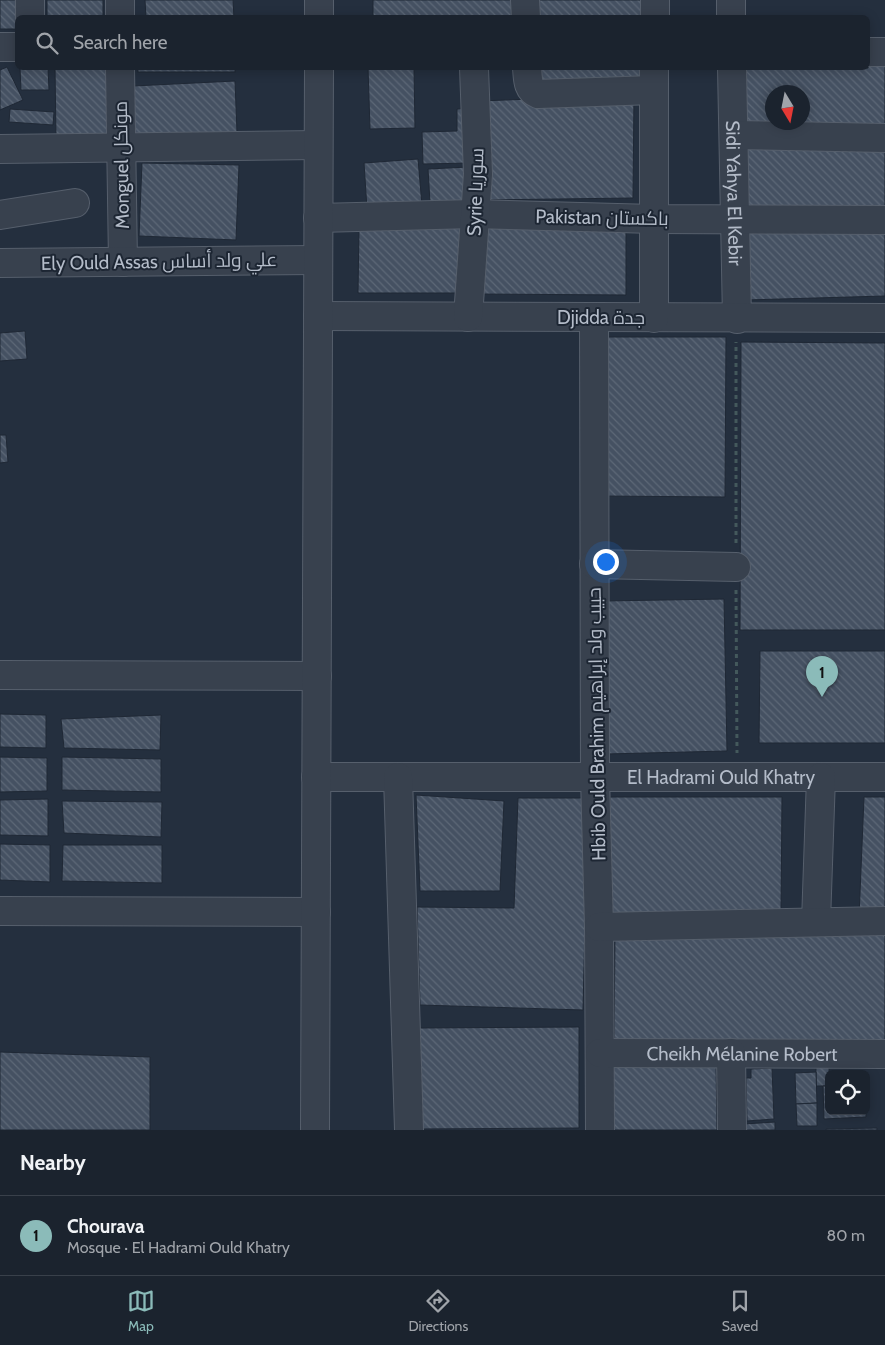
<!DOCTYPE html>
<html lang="en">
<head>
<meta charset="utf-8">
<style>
	body { margin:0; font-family:Cabin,Cairo,sans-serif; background:#242b36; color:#f1f3f6 }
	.controls { position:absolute; right:15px; bottom:15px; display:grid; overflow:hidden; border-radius:8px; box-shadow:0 2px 12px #0003 }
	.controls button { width:45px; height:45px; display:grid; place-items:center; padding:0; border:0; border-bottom:1px solid #39404a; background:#1b232e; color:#f1f3f6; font:25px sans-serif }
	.compass { position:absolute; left:765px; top:85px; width:45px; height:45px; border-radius:50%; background:#1b232e; box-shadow:0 2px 12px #0003; rotate:170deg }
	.you { position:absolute; left:605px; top:561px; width:18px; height:18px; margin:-12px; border:4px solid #fff; border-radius:50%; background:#1a73e8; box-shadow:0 0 0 8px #1a73e833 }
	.badge { display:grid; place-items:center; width:32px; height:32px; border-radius:50%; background:#8bbbb9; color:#111; font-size:16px; font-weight:700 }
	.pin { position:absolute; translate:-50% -41px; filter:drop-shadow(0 1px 2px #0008) }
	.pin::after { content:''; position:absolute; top:26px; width:18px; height:15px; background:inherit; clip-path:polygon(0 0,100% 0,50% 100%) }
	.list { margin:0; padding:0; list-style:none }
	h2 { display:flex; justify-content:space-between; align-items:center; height:65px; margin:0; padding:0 20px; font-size:21px }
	h2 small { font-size:16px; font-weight:400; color:#a0a4aa }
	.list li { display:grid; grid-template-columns:32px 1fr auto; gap:15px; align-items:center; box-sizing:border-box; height:80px; padding:0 20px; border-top:1px solid #39404a }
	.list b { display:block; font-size:19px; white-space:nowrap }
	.list p { margin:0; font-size:16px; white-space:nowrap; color:#a0a4aa }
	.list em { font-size:16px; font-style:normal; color:#a0a4aa }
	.icon { flex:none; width:28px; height:28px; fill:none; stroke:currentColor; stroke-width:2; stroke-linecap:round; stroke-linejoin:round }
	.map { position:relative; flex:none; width:885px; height:1130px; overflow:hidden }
	.search { position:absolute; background:#1b232e; box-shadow:0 2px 12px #0003; left:15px; right:15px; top:15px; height:55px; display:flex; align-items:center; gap:12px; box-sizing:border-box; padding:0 18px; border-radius:8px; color:#a0a4aa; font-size:19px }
	.sheet { height:145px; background:#1b232e }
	nav { display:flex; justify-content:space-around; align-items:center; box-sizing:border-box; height:70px; border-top:1px solid #39404a; background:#1b232e; font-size:14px; color:#a0a4aa }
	nav a { display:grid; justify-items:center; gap:2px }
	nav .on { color:#8bbbb9 }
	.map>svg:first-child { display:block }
	.building { fill:url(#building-back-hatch); stroke:#1f2835; fill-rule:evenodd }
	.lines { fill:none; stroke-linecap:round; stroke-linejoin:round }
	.minor-casing { stroke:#565f6c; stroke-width:30 }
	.path { stroke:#44595c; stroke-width:3; stroke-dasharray:4 4; stroke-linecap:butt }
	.minor { stroke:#38414e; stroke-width:28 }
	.labels { text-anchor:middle; stroke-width:4; stroke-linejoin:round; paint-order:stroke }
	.street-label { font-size:19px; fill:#b4bcc9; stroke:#1d2633 }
</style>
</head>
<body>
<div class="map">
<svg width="885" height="1130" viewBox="0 0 885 1130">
	<defs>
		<pattern id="building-back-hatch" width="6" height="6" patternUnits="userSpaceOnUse" patternTransform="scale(1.25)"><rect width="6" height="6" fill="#455162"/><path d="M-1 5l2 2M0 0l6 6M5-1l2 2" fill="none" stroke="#5d6877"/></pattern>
	</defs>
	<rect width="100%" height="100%" fill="#242f3e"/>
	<!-- building -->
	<g class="building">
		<path d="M0 0H21L18 29H0Z"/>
		<rect x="47" y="0" width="56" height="18"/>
		<path d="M145 0H233L234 18H146Z"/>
		<rect x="373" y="0" width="149" height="18"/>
		<path d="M538 0H647L648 18H539Z"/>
		<path d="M868 59H885V125L742 127 741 68H868ZM772 92H802V122H772Z"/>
		<path d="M7 67 23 100 0 110V70Z"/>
		<path d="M20 68H48L49 90H21Z"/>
		<path d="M55 68H113L114 139 56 140Z"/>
		<rect x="138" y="68" width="97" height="4"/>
		<path d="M368 68H414L415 128 370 129Z"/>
		<path d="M541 68H650L651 85H542Z"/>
		<path d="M235 81 237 132 135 136 133 86Z"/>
		<path d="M634 95 633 198 482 200 480 101Z"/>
		<path d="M470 108 471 163 423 164 422 132 457 131V109Z"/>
		<path d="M10 109 54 112 53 125 9 122Z"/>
		<path d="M885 140V212L747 211V141Z"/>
		<path d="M418 159 422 205 367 209 364 163Z"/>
		<path d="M142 163 239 165 236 240 139 236Z"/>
		<path d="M468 167 470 200 430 203 428 169Z"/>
		<path d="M475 224 626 226V295L474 294Z"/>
		<path d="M460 226 458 293H358L359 227Z"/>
		<path d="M746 227 885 228V296L746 300Z"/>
		<path d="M25 331 27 359 0 361V333Z"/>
		<path d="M602 337H726L725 497 601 496Z"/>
		<path d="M741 342 885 343V630H740Z"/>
		<path d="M0 435H6L8 462 0 463Z"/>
		<path d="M724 599 727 751 606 754 603 601Z"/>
		<path d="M760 651H885V743H759Z"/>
		<path d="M0 714 46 715V748L0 747Z"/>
		<path d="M161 715 160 750 64 748 61 719Z"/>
		<path d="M0 757 47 758V791L0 792Z"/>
		<path d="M62 757 161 759V792L62 790Z"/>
		<path d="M416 795 504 801 500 891H420Z"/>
		<path d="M610 797H782L781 916 609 915Z"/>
		<path d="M864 797H885V914L859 917Z"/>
		<path d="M518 798H588L583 1010 420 1005 417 907 514 908Z"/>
		<path d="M48 799V836L0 835V800Z"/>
		<path d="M62 801 162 802 161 837 64 833Z"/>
		<path d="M0 844 50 845V882L0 880Z"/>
		<path d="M63 845H162V883L62 881Z"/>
		<path d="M615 929 885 932V1047H614Z"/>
		<path d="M579 1027V1128L417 1129V1028Z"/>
		<path d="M0 1052 150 1057V1130H0Z"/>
		<path d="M716 1062 717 1130H604V1063Z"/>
		<rect x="816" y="1065" width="13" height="21"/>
		<path d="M772 1068 774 1119 747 1121 746 1078H751V1069Z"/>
		<path d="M816 1072 817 1103 796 1104 795 1073Z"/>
		<path d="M823 1086H829V1111H866V1117L824 1119Z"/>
		<path d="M817 1103V1126H797L796 1104Z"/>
		<path d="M775 1122V1130H744V1124Z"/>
		<path d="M877 1128V1130H826V1129Z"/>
	</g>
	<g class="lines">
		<!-- minor casing -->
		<g class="minor-casing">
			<g id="minor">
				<path d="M525 0 526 18"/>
				<path d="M731 0V18"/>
				<path d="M30 18V0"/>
				<path d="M120 18V0"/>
				<path d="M319 18V0"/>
				<path d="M655 18V0"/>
				<path d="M0 47H18"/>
				<path d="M868 52H885"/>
				<path d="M120 68 123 262"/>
				<path d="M527 68C528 78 527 90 538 94L654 90"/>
				<path id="s1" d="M732 68 737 319"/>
				<path d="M734 135 885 138"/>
				<path d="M0 149 318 145"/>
				<path d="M0 215 75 203"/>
				<path d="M318 218 474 214 654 219 885 220"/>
				<path d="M0 263 318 260"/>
				<path d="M318 316 885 318"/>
				<path d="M468 317 478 174 474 68"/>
				<path d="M594 317 595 777 599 927 600 1130"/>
				<path d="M654 318V68"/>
				<path d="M594 564 736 567"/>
				<path d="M0 675 317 676"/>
				<path id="s2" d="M316 777H885"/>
				<path d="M398 777 409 1130"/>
				<path d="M0 911 316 912"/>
				<path d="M816 922 821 777"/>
				<path d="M599 927 885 921"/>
				<path id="s3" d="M600 1053 885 1054"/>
				<path d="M731 1053 732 1130"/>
				<path d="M315 1130 319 68"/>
			</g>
		</g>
		<!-- path -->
		<g class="path">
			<path d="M736 543V342"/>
			<path d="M736 590 737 753"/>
		</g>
		<!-- minor -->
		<use href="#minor" class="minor"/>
	</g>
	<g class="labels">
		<!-- street labels -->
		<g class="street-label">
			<text transform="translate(121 165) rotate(-91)" y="7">Monguel مونكل</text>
			<text transform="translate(475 192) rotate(-88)" y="7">Syrie سوريا</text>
			<text dy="7" stroke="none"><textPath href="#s1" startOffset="125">Sidi Yahya El Kebir</textPath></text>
			<text transform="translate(602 217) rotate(1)" y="7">Pakistan باكستان</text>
			<text transform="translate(159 261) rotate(-1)" y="7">Ely Ould Assas علي ولد أساس</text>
			<text x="601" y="324">Djidda جدة</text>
			<text transform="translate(596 724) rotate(-91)" y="7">Hbib Ould Brahim حبيب ولد إبراهيم</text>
			<text dy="7" stroke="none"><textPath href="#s2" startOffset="405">El Hadrami Ould Khatry</textPath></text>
			<text dy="7" stroke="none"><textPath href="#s3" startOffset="142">Cheikh Mélanine Robert</textPath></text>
		</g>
	</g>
</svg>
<div class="controls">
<button><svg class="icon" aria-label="locate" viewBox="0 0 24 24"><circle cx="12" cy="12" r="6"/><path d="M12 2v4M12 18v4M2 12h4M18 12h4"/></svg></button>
</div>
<svg class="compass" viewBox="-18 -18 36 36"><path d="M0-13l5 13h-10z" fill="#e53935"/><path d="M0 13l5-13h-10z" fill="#a0a4aa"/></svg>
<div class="you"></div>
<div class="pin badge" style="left:822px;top:697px">1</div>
<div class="search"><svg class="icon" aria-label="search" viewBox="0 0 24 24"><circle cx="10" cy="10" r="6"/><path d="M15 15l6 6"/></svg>Search here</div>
</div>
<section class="sheet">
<h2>Nearby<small></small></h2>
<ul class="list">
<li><span class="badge">1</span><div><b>Chourava</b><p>Mosque · El Hadrami Ould Khatry</p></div><em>80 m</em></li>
</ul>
</section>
<nav>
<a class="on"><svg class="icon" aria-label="map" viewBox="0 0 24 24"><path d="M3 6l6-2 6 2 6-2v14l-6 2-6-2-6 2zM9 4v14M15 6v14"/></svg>Map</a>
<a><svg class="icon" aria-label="directions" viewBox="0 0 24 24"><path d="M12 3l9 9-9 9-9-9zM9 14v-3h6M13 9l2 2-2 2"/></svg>Directions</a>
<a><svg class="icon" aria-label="saved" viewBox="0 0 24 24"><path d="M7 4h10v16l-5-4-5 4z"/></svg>Saved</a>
</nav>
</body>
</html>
